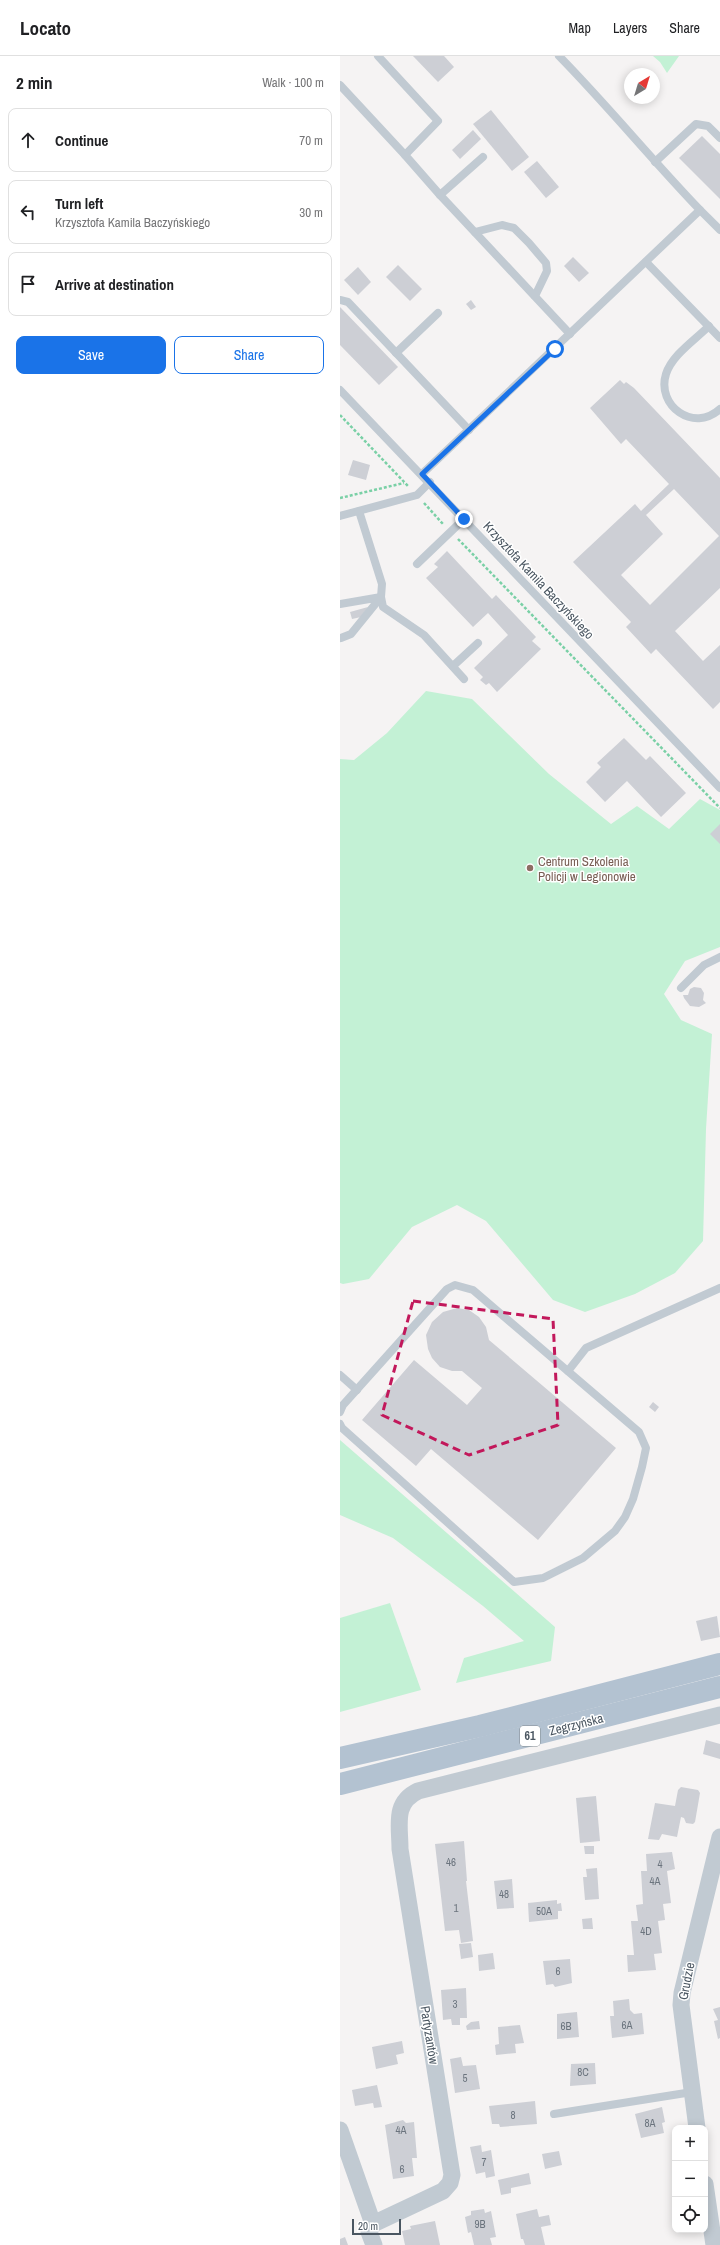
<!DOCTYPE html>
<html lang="en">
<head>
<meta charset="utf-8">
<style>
	body { margin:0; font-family:"Archivo Narrow",sans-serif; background:#f2f2f2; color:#202124 }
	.controls { position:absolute; right:12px; bottom:12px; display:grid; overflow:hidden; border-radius:8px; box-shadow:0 2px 10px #0003 }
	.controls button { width:36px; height:36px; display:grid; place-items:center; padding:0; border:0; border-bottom:1px solid #e0e0e0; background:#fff; color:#202124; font:20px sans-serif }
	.compass { position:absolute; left:284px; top:12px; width:36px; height:36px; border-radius:50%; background:#fff; box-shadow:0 2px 10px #0003; rotate:38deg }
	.scale { position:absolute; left:12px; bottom:10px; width:49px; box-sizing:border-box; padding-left:4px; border:2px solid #4a5661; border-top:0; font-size:11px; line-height:14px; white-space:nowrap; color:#4a5661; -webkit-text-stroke:3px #fff; paint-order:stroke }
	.stop { position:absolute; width:12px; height:12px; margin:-9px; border:3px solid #1a73e8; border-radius:50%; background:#fff }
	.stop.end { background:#1a73e8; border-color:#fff; box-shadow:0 1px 4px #0008 }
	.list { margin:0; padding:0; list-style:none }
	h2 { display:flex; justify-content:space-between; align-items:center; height:52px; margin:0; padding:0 16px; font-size:17px }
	h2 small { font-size:13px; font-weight:400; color:#757577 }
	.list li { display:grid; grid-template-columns:26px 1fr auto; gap:12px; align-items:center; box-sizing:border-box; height:64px; margin:0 8px 8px; padding:0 8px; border:1px solid #e0e0e0; border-radius:8px }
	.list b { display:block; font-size:15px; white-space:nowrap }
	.list p { margin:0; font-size:13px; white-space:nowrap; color:#757577 }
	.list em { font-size:13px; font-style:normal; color:#757577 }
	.actions { display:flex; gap:8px; padding:12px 16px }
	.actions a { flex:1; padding:9px 0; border:1px solid #1a73e8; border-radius:8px; text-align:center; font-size:14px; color:#1a73e8 }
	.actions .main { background:#1a73e8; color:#fff }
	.icon { flex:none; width:22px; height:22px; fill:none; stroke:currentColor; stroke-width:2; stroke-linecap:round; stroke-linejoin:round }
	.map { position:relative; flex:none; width:380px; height:2189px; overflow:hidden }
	header { display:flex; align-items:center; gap:24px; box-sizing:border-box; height:56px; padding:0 20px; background:#fff; border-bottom:1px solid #e0e0e0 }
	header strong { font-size:19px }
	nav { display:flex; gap:22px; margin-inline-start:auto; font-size:14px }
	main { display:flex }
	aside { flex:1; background:#fff }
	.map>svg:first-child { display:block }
	.green { fill:#c3f1d5 }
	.building { fill:#cdcfd5; fill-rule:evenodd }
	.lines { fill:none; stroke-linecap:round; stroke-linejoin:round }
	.path { stroke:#7ad0a6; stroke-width:2.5; stroke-dasharray:3 2; stroke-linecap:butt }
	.lane { stroke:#c1cad2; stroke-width:8 }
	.street { stroke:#c1cad2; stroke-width:17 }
	.primary { stroke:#b3c2d1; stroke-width:22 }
	.route { stroke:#1a73e8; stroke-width:5 }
	.marked { fill:none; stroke:#c2185b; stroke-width:3; stroke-dasharray:8 5; stroke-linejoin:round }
	.education-dot { fill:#8d6e63; stroke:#fff; stroke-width:1.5 }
	.labels { text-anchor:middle; stroke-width:3; stroke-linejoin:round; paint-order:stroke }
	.number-label { font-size:11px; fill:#6b747e }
	.shield { fill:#fff; stroke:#808990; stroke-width:1 }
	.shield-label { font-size:12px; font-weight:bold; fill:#4a5661 }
	.street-label { font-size:13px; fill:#4a5661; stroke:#fff }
	.education-label { font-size:13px; fill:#785e54; stroke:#fff; text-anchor:start }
</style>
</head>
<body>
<header>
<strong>Locato</strong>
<nav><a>Map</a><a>Layers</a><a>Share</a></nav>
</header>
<main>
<aside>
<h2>2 min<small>Walk · 100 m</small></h2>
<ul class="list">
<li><svg class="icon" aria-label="ahead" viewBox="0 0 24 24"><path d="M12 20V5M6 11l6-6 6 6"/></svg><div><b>Continue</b></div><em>70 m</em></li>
<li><svg class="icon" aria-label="left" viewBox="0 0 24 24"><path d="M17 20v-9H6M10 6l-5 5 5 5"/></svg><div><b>Turn left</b><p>Krzysztofa Kamila Baczyńskiego</p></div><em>30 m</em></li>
<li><svg class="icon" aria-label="arrive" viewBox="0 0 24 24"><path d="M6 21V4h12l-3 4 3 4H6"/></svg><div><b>Arrive at destination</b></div></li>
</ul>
<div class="actions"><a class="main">Save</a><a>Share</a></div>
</aside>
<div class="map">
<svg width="380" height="2189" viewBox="0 0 380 2189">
	<rect width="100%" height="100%" fill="#f5f3f3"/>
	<!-- green -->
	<g class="green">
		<path d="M313 0H339L327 17 320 6Z"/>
		<path d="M86 635 132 643 209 718 271 768 297 750 329 773 360 743 380 754V891L345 905 324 938 341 964 372 978 366 1073 363 1185 335 1217 295 1238 245 1256 213 1244 146 1165 117 1149 72 1171 29 1223 3 1228 0 1227V703L14 704 47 677Z"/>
		<path d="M0 1384 215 1571 211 1605 116 1627 124 1602 184 1585 143 1550 53 1482 0 1459Z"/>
		<path d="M50 1547 81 1634 0 1656V1562Z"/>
	</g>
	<!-- building -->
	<g class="building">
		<path d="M73 0H104L114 11 98 26Z"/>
		<path d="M151 54 189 101 172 115 133 68Z"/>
		<path d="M133 74 141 83 120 103 112 94Z"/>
		<path d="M362 80 380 98V143L339 102Z"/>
		<path d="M197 105 219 131 206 142 184 116Z"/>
		<path d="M233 201 249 217 239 226 224 210Z"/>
		<path d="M58 209 82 233 70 245 46 221Z"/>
		<path d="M18 211 31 226 18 239 4 224Z"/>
		<path d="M131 244 136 251 131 254 126 248Z"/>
		<path d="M0 251 58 311 39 329 0 289Z"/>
		<path d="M280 324 284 328 286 326 294 332 380 422V532L335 575 363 605 380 589V646L373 653 316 593 311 598 286 571 291 566 233 506 295 448 301 455 329 428 286 383 281 388 250 352ZM334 433 379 480 310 549 281 519 323 478 306 459Z"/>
		<path d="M13 404 30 409 26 424 8 419Z"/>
		<path d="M107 495 152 543 156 539 196 581 192 585 201 593 157 636 149 627 146 629 140 624 143 621 134 612 168 579 148 557 133 571 86 522 98 511 94 508Z"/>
		<path d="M28 551 21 561 12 563 10 556Z"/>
		<path d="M284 682 306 704 310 700 346 737 321 761 287 725 265 746 246 726 261 711 257 707Z"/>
		<path d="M380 768V788L370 778Z"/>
		<path d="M354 931 361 932 364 937 363 944 366 947 359 951 350 950 344 942 343 939H348L350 933Z"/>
		<path d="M117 1252 129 1254 139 1261 146 1271 149 1284 276 1392 198 1484 91 1393 76 1410 22 1364 74 1304 127 1349 142 1332 122 1315H112L100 1311 92 1302 88 1293 86 1279 92 1266 103 1256Z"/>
		<path d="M313 1346 319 1351 315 1356 309 1351Z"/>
		<path d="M377 1560 380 1581 361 1585 356 1565Z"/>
		<path d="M366 1684 380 1688V1703L363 1698Z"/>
		<path d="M341 1731 358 1734 360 1737 355 1766 353 1768 346 1767 344 1762 341 1761 337 1781 322 1778 319 1784 308 1783 315 1747 335 1750 338 1734Z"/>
		<path d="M256 1740 260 1785 240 1787 236 1742Z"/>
		<path d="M124 1785 127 1825H126L133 1885 121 1887 119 1874 105 1875 95 1788Z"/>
		<path d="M244 1790H254V1798H245Z"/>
		<path d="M332 1796 335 1813 327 1815 331 1847 323 1848 325 1864 318 1865 322 1897 314 1898 316 1914 288 1916 287 1899H294L291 1865H298L296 1849 303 1848 301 1815H307L306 1798Z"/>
		<path d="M257 1812 259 1843 245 1844 243 1821H247L246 1813Z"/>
		<path d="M172 1823 174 1852 157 1853 154 1825Z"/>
		<path d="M217 1844V1848L221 1847 222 1855H218V1863L189 1866 188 1847Z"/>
		<path d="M252 1862 253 1873H243L242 1863Z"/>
		<path d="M131 1887 133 1901 121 1903 119 1888Z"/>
		<path d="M153 1897 155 1913 139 1915 138 1899Z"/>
		<path d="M230 1903 232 1927 215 1931 213 1928 206 1929 203 1905Z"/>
		<path d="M126 1932 127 1962H120V1969H112L111 1963 103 1964 101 1934Z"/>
		<path d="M289 1943 290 1954 294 1958 302 1957 304 1978 272 1982 270 1960H274L273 1945Z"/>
		<path d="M380 1951V1982L378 1983 374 1965 378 1964 373 1953Z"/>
		<path d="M237 1956 239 1981 217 1983V1958Z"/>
		<path d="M139 1965 140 1973 127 1974 126 1970 131 1966Z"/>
		<path d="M180 1969 184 1987 175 1988 176 1997 156 1999 155 1989 159 1988 158 1971Z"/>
		<path d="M62 1985 64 1997 56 1999 58 2008 36 2013 32 1991Z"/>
		<path d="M121 2001 123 2010 136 2009 140 2033 115 2037 110 2003Z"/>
		<path d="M255 2007 256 2028 230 2030 231 2008Z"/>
		<path d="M37 2029 42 2051 34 2052 33 2047 15 2050 12 2034Z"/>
		<path d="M195 2045 197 2068 160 2071 159 2068H152L149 2050Z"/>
		<path d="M322 2051 325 2066 322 2067 324 2077 301 2082 295 2058Z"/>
		<path d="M63 2064 66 2067 74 2066 77 2102H72L74 2120 53 2123 45 2069Z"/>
		<path d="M141 2089 142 2096 151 2094 155 2120 146 2122 145 2116 136 2118 130 2091Z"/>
		<path d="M219 2095 222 2109 205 2113 202 2098Z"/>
		<path d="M189 2117 191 2128 171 2132V2137L161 2139 158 2124Z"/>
		<path d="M144 2153 145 2157 151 2155 156 2181 150 2182 152 2189H134L131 2176 128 2177 125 2161 131 2159V2155Z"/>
		<path d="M197 2153 199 2161 209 2159 211 2169 201 2171 205 2189H185L183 2183H181L176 2158Z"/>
		<path d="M95 2165 100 2189H65L62 2175 71 2173 70 2170Z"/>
		<path d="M5 2181 8 2189H0V2183Z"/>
	</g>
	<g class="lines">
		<!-- path -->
		<g class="path">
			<path d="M0 359 68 430"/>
			<path d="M0 442 64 427"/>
			<path d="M84 447 103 468"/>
			<path d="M118 483 380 752"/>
		</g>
		<!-- lane -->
		<g class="lane">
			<path d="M38 0 98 65 65 99 100 139 230 278"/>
			<path d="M0 29 65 99"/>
			<path d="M315 106 356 68 368 70 380 82"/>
			<path d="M100 139 143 101"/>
			<path d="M360 154 380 174"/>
			<path d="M135 176 162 169 174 172 189 187 206 207 207 215 195 240"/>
			<path d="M306 206 380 282"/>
			<path d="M0 244 8 246 129 374"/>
			<path d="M369 270C355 284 332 299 326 318 316 350 354 377 380 353"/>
			<path d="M56 297 98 257"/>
			<path d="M0 334 380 732"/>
			<path d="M82 418 360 154C312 104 268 50 219 0"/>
			<path d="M19 455 42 528 41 541 43 551 84 579 124 623"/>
			<path d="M0 460 77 439 90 426"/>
			<path d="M77 508 124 463"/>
			<path d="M0 548 41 541 11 578 1 582"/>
			<path d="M113 610 138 587"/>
			<path d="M341 932 364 909 380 901"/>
			<path d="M228 1315 246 1292 380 1232"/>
			<path d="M0 1319 17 1334"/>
			<path d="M0 1356 3 1349 107 1233 115 1229 133 1234 299 1376 306 1392 302 1411 293 1443 285 1461 275 1475 243 1502 203 1522 174 1526 2 1372 0 1368"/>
			<path d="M214 2058 352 2036"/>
		</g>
		<!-- street -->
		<g class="street">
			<path d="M357 2072 341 1949 342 1937 380 1781"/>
			<path d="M0 2074 33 2168"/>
			<path d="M365 2128 374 2189"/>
			<path d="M34 2189 29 2176 33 2168 103 2135 110 2127 112 2119 60 1793C60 1769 53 1747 78 1735L380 1659"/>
		</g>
		<!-- primary -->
		<g class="primary">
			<path d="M0 1702 140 1670 380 1608"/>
			<path d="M0 1728 380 1631"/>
		</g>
	</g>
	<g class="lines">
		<!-- route -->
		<path class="route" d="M124 463 82 418 215 293"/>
	</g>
	<!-- marked area -->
	<path class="marked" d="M73 1245 213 1263 218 1369 129 1399 42 1359Z"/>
	<!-- markers -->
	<circle class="education-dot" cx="190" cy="812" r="4"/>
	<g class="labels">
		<!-- number labels -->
		<g class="number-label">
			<text x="111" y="1810">46</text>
			<text x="320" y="1812">4</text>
			<text x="315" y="1829">4A</text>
			<text x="164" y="1842">48</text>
			<text x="116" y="1856">1</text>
			<text x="204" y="1859">50A</text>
			<text x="306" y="1879">4D</text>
			<text x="218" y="1919">6</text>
			<text x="115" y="1952">3</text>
			<text x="287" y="1973">6A</text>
			<text x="226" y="1974">6B</text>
			<text x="243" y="2020">8C</text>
			<text x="125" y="2026">5</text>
			<text x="173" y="2063">8</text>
			<text x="310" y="2071">8A</text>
			<text x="61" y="2078">4A</text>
			<text x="144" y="2110">7</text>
			<text x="62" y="2117">6</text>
			<text x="140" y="2172">9B</text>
		</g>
		<!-- shield labels -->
		<rect class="shield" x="180" y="1670" width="20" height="20" rx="3"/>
		<g class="shield-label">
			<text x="190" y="1684">61</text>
		</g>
		<!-- street labels -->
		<g class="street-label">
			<text transform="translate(199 524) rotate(47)" y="5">Krzysztofa Kamila Baczyńskiego</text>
			<text transform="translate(236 1668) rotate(-14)" y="5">Zegrzyńska</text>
			<text transform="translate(346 1925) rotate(-79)" y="5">Grudzie</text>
			<text transform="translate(90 1979) rotate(81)" y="5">Partyzantów</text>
		</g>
		<!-- education labels -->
		<g class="education-label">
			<text x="198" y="810">Centrum Szkolenia<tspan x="198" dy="15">Policji w Legionowie</tspan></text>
		</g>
	</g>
</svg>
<div class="controls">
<button>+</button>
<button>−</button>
<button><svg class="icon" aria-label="locate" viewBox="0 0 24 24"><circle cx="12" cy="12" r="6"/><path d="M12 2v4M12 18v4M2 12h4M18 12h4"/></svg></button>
</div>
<svg class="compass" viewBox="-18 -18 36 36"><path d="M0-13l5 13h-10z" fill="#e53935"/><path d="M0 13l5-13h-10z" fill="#757577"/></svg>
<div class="scale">20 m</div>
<div class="stop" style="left:215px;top:293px"></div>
<div class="stop end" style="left:124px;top:463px"></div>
</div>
</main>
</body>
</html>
